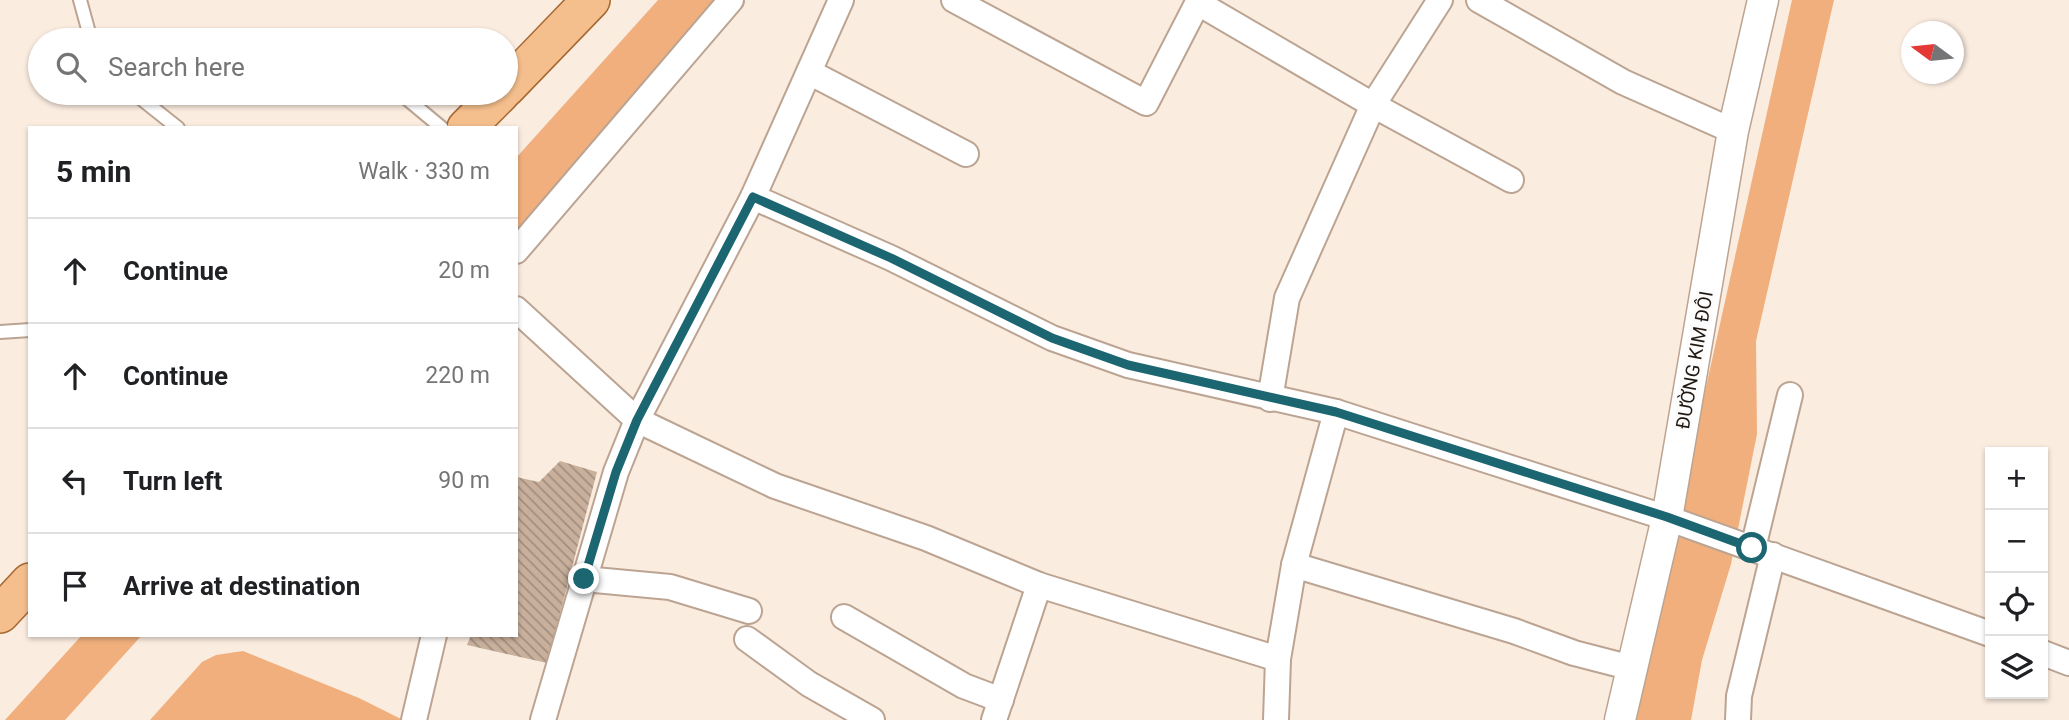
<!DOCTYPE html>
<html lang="en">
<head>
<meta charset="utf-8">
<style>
	body { margin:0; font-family:Roboto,sans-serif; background:#f2f2f2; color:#202124 }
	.controls { position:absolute; right:21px; bottom:21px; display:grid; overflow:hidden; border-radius:0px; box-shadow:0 2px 5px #0004 }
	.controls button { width:63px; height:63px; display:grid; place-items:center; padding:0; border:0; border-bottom:2px solid #e0e0e0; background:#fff; color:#202124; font:35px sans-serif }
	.compass { position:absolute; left:1901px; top:21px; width:63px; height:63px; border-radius:50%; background:#fff; box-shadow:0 2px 5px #0004; rotate:285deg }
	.stop { position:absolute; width:21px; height:21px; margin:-16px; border:5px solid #1b6671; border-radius:50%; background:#fff }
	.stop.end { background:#1b6671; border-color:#fff; box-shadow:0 2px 7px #0008 }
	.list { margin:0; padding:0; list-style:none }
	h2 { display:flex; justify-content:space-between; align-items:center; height:91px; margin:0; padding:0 28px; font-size:30px }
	h2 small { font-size:23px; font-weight:400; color:#757577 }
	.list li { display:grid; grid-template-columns:46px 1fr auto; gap:21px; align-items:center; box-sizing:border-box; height:105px; padding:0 28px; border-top:2px solid #e0e0e0 }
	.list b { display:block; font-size:26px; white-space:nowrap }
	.list em { font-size:23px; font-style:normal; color:#757577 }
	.icon { flex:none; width:38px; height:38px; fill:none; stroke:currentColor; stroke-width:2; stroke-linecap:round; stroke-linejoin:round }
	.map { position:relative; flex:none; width:2069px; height:720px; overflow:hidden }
	.search { position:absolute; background:#fff; box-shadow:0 2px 5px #0004; left:28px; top:28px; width:490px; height:77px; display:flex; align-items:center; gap:18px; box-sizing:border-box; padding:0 24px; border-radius:38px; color:#757577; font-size:26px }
	.panel { position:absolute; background:#fff; box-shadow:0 2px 5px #0004; left:28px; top:126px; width:490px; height:511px; border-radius:0px }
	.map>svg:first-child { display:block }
	.water { fill:#f0af7c }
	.building { fill:url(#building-back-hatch) }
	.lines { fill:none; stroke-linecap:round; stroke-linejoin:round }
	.service-casing { stroke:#bca492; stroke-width:16 }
	.minor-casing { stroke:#bca492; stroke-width:28 }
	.tertiary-casing { stroke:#bca492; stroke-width:33 }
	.primary-casing { stroke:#a56831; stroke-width:40 }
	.service { stroke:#fff; stroke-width:12 }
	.minor { stroke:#fff; stroke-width:24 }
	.tertiary { stroke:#fff; stroke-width:30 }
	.primary { stroke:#f4be8d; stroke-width:37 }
	.route { stroke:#1b6671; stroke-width:9 }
	.labels { text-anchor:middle; stroke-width:7; stroke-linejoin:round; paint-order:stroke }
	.street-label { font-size:19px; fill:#221912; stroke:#fcfcfc }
</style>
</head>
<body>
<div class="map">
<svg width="2069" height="720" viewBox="0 0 2069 720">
	<defs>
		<pattern id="building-back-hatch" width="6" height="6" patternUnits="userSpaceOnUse" patternTransform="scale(1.75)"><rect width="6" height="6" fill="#c8b09d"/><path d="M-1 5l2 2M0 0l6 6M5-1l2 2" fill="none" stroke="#a28e7f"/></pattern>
	</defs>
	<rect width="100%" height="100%" fill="#fbece0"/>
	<!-- water -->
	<g class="water">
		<path d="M658 0H721L639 96 516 230V158Z"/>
		<path d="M1792 0H1834L1756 341 1757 434 1731 564 1702 660 1691 720H1632Z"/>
		<path d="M82 635H142L65 720H5Z"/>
		<path d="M243 651 359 698 403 720H150L202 662 216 655Z"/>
	</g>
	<!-- building -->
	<path class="building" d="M560 461 597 472 547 663 467 645 471 635H516V477L539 482Z"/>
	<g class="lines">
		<!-- service casing -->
		<g class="service-casing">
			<g id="service">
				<path d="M80 0 91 40"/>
				<path d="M134 93 178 128"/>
				<path d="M400 93 442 128"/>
				<path d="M0 332 30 330"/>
			</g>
		</g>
		<!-- minor casing -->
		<g class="minor-casing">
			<g id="minor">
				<path d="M954 0 1146 103 1199 0"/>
				<path d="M1440 0 1373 105 1511 180"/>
				<path d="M1479 0 1623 82 1733 131"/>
				<path d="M1198 3 1373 105 1287 298 1270 399"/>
				<path d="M809 72 966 154"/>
				<path d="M753 197 891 258 1052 338 1128 365 1336 412"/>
				<path d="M516 251 731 0"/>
				<path d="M516 309 637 420 775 486 926 538 1039 585 1278 659"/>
				<path d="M1753 548 1790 395"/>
				<path d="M1294 565 1514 631 1574 653 1632 668"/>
				<path d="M584 579 670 587 749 611"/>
				<path d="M844 617 964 686 1001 700"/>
				<path d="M747 639 809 684 872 720"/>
				<path d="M2043 653 2069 663"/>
				<path d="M414 720 434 635"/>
				<path d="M543 720 616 472 637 420 753 197 841 0"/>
				<path d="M994 720 1039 585"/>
				<path d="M1276 720 1278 659 1294 565 1336 412 1667 518 1990 634"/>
				<path d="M1738 720 1739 696 1773 555"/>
			</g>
		</g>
		<!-- tertiary casing -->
		<g class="tertiary-casing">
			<path id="tertiary" d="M1620 720 1667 518 1733 131 1763 0"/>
		</g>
		<!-- primary casing -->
		<g class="primary-casing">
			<g id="primary">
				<path d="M506 88 591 0"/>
				<path d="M466 128 501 93"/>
				<path d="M0 614 30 582"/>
			</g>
		</g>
		<!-- service -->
		<use href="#service" class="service"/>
		<!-- minor -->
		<use href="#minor" class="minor"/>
		<!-- tertiary -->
		<use href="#tertiary" class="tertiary"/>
		<!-- primary -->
		<use href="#primary" class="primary"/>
	</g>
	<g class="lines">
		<!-- route -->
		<path class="route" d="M584 579 616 472 637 420 753 197 891 258 1052 338 1128 365 1336 412 1667 517 1752 548"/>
	</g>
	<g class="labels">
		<!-- street labels -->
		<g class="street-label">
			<text transform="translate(1694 360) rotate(-80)" y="7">ĐƯỜNG KIM ĐÔI</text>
		</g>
	</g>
</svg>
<div class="controls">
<button>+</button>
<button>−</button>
<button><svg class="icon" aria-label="locate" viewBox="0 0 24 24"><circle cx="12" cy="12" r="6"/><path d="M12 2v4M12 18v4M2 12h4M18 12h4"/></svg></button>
<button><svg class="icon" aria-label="layers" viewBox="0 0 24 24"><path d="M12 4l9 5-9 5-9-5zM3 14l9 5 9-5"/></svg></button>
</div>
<svg class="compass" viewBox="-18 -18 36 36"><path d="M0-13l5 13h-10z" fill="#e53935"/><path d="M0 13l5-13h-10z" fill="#757577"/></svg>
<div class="stop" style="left:1752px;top:548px"></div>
<div class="stop end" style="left:584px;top:579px"></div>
<div class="search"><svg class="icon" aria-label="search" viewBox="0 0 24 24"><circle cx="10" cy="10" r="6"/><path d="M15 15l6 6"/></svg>Search here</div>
<section class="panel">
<h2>5 min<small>Walk · 330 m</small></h2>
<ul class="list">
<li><svg class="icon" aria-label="ahead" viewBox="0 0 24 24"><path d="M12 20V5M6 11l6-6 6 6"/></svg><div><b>Continue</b></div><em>20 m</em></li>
<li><svg class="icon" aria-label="ahead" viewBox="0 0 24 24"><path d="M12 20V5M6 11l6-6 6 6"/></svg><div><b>Continue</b></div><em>220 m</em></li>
<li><svg class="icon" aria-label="left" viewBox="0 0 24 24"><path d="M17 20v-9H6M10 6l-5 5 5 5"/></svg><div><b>Turn left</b></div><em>90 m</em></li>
<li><svg class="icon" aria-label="arrive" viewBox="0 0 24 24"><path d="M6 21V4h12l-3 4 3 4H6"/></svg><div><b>Arrive at destination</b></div></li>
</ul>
</section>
</div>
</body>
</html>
